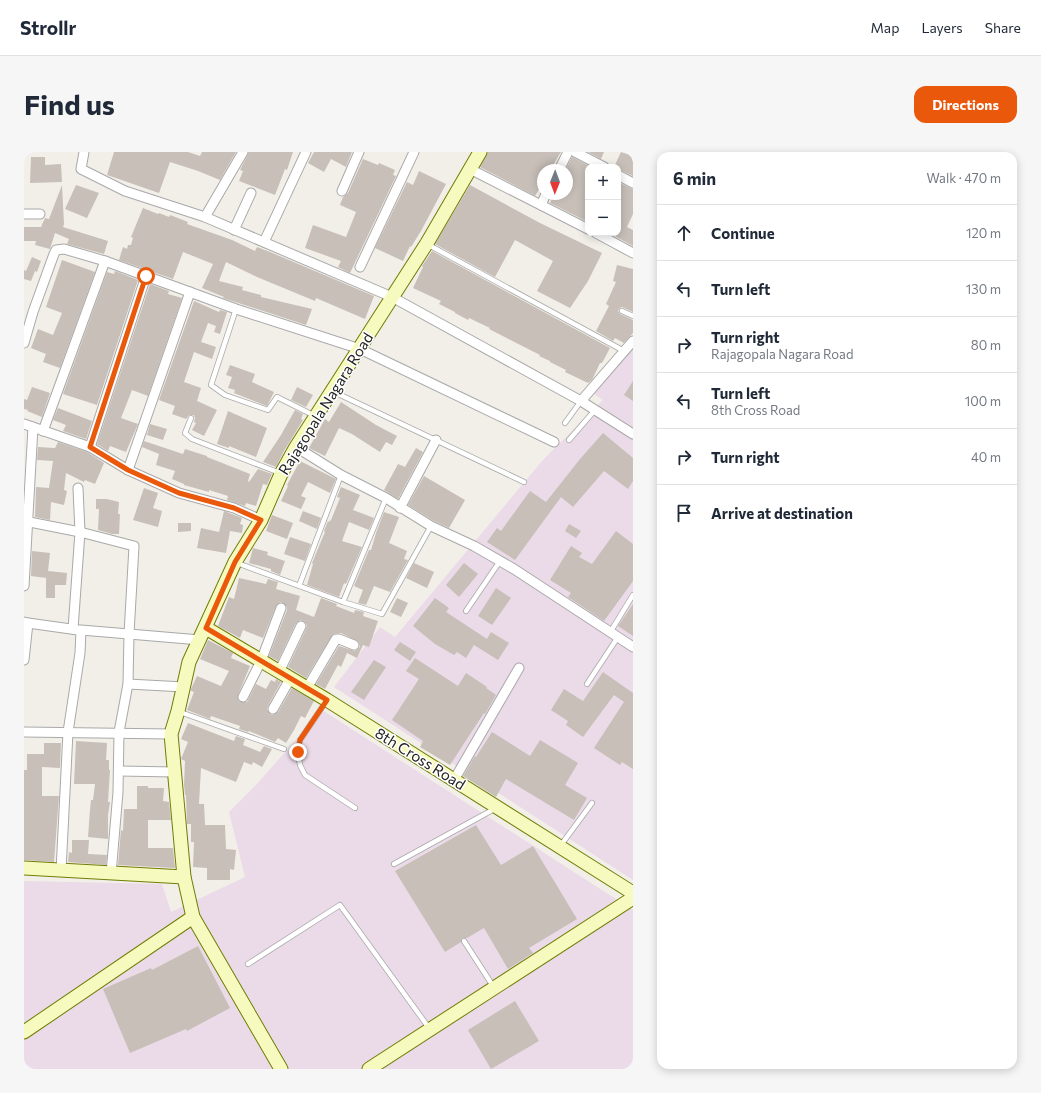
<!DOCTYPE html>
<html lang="en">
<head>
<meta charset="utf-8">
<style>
	body { margin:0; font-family:Commissioner,sans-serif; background:#f6f6f7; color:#1f2937 }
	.controls { position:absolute; right:12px; top:12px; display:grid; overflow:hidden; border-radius:8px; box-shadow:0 2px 10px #0003 }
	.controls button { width:36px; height:36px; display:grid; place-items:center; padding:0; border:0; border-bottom:1px solid #e0e1e3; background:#fff; color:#1f2937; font:20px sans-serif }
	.compass { position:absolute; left:513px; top:12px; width:36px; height:36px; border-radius:50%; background:#fff; box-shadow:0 2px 10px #0003; rotate:181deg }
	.stop { position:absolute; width:12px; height:12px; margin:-9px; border:3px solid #ea580c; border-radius:50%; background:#fff }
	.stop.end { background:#ea580c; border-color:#fff; box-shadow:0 1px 4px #0008 }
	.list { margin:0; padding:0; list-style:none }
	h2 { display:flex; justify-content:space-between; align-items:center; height:52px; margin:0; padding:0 16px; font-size:17px }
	h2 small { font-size:13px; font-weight:400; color:#747a83 }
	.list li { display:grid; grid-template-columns:26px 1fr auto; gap:12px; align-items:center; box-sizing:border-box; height:56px; padding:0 16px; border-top:1px solid #e0e1e3 }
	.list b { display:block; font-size:15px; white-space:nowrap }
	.list p { margin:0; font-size:13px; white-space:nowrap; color:#747a83 }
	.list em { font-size:13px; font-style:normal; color:#747a83 }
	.icon { flex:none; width:22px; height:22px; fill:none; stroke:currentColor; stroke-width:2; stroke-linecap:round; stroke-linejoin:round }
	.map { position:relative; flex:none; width:609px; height:917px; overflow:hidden; border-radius:12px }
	header { display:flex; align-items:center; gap:24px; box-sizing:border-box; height:56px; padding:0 20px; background:#fff; border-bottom:1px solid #e0e1e3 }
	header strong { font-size:19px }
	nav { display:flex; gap:22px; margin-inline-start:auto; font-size:14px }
	.intro { display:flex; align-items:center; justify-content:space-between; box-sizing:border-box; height:96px; padding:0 24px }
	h1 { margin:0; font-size:28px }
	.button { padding:10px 18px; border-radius:12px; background:#ea580c; color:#fff; font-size:14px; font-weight:700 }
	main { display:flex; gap:24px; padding:0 24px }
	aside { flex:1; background:#fff; border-radius:12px; box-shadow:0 2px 10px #0003 }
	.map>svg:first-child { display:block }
	.industrial { fill:#ebdbe8 }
	.building { fill:#c7bfb8 }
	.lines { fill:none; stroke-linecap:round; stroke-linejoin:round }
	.lane-casing { stroke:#a9a9a9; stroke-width:6 }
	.street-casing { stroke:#a9a9a9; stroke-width:11 }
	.secondary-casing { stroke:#707d05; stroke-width:15 }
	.lane { stroke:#fff; stroke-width:4.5 }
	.street { stroke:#fff; stroke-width:9 }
	.secondary { stroke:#f7fabf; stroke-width:13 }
	.route { stroke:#ea580c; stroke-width:5 }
	.labels { text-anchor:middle; stroke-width:3; stroke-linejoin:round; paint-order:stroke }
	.street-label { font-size:15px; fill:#222; stroke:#fff }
</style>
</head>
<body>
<header>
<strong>Strollr</strong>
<nav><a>Map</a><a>Layers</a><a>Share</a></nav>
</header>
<div class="intro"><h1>Find us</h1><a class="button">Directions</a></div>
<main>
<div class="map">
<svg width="609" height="917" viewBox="0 0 609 917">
	<rect width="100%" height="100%" fill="#f2efe9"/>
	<!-- industrial -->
	<g class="industrial">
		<path d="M609 188V728L310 535 356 475 371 485 518 309 579 248 563 237Z"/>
		<path d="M298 558 609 758V917H0V729L138 732 147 760 221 725 205 660 232 633Z"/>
	</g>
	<!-- building -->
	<g class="building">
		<path d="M90 0H164L176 4 178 0H212L196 28 174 19 146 10 135 41 83 23Z"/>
		<path d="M225 0H269L263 18 261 17 251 43 215 29 219 19 216 18Z"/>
		<path d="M290 0H328L322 15 307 7 300 20 284 11Z"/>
		<path d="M464 0H537L526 18H519V31L511 44 456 15Z"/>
		<path d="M564 0H580L577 7Z"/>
		<path d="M597 0 609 4V24L594 17V15H590Z"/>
		<path d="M7 5H21V13L37 12 38 30 6 31Z"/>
		<path d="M548 5 567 15H564V70L526 51 530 42H543V15Z"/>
		<path d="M339 7 354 13 355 11 371 18 369 23 372 24 326 121 314 115 317 109 281 96 289 73 322 85 332 60 316 53 319 45 324 41Z"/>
		<path d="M395 19 422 32 397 79 387 95 386 94 379 109 351 96 383 30 389 33Z"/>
		<path d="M594 30 609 37V62L603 75 609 78V94L585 81H594Z"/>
		<path d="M38 33 40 72 39 75 84 89 80 102 43 92 45 87 31 81 26 97 11 93 12 89H0V75H17L21 66 25 67Z"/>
		<path d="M52 33 75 41 63 66 41 57Z"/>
		<path d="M446 33 516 71 578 101 564 129 546 156 513 139 529 109 491 88 471 125 411 92Z"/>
		<path d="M119 56 134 62 135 61 145 65 146 63 164 70 163 72 208 88 231 99 233 95 246 100 350 144 341 167 292 146 291 149 233 125 202 110 195 129 219 135 218 138 237 143V145L288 157 282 173 199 146 200 145 178 136 189 112 159 100 149 127 95 108 99 95 103 97 104 93H107L109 86 107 85Z"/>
		<path d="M408 99 586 196 578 211H576L568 228 564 231 541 220 542 218 526 210V209L515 204 516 203 465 177 466 176 445 166 444 168 431 161V160L415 152 417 149 389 136 399 115 398 114Z"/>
		<path d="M8 105 17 109 13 120 11 119 7 129 0 127V118L2 119Z"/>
		<path d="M38 108 71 120 36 216 19 210 22 202 7 196 14 177 29 183 38 161 22 155Z"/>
		<path d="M593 113 609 117V160L598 155 596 156 594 159 596 162 609 168V181L600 191 591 186 589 189 572 179 585 154 582 152 592 130 589 129Z"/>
		<path d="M91 119 114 128 73 253 39 242 83 120 90 122Z"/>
		<path d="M126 132 145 139 144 142 158 146 124 244 108 238 97 266 114 272 102 300 86 294 84 299 73 292Z"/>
		<path d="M170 149 195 160 196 158 203 160 196 182 190 180 192 174 184 171 177 190 192 195 188 207 170 200 160 230 177 236 173 249 193 258 180 284 168 278 172 271 170 270 171 266 170 263H165L162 267 148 262 151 254 135 248Z"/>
		<path d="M206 213 231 222 228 230 250 240 243 254 210 241 211 238 204 236 208 225 202 223Z"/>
		<path d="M609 229V249L600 243Z"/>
		<path d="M8 235 26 241 18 265 3 259 4 258 0 257V247L3 248Z"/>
		<path d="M273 235 289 243 282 255 267 248Z"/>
		<path d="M317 250 352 273 373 284 368 293 362 290 356 300 328 282 315 276 301 304 285 296 301 267 305 270Z"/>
		<path d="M34 256 68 269 62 287 39 279 42 273 29 268Z"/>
		<path d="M271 258 279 262 277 267 279 268 260 299 252 315 239 310 257 283Z"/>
		<path d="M204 259 243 276 232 305 205 294V296L193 292Z"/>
		<path d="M126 272 143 277 139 288 123 283Z"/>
		<path d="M579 281 609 306V329L604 337 580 319 549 355 537 345 491 408 463 390 473 376 477 379 506 339 522 350 556 307Z"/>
		<path d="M120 289 159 302 161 297 183 304V305L226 322 224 329 225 330 234 317 248 322 243 333 239 332 232 354 222 351 221 354 203 348 204 344 185 338V340L160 333V332L148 327 151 319 132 313 135 302 118 295Z"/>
		<path d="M34 290 63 300 80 311 71 332 61 328 60 330 42 321 40 338 43 339 40 353 27 350 26 368 11 365 12 335 25 336 29 309 13 308 14 295 31 296Z"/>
		<path d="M392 296 399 300 374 347 360 338 374 312 381 315Z"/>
		<path d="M276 309 312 327 306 341 284 330 277 344 282 346 277 357 257 349 264 334 263 333Z"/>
		<path d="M400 324 441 348 425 376 410 369 384 353Z"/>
		<path d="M317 335 336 343 329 358 350 366 345 378 325 370 318 389 338 395 322 432 320 431 315 445 283 433 289 412 288 411 301 380 300 379 304 369 305 370 307 368 316 346 313 345Z"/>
		<path d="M120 336 134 341 129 356 138 359 134 375 109 368Z"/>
		<path d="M72 347H83L95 350 94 362H96L95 382H88L74 378 75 357H72Z"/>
		<path d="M200 359 218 366 216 372 219 373 218 381 206 379 202 401 173 396 177 376 195 380Z"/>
		<path d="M279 359 297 366 293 377 275 369Z"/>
		<path d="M360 360 375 365 365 391 383 399 380 407 384 408 366 440 350 434 342 453 334 451 339 438 330 434 345 398H347L352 381Z"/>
		<path d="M248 363 269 371 263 387 242 379Z"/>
		<path d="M154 371H167V379L154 380Z"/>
		<path d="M545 372 557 379 552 386 541 379Z"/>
		<path d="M592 379 609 392V429L580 469 544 445 547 441 526 428 547 394 558 401 555 405 568 412Z"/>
		<path d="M266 385 287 392 281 409 260 402Z"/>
		<path d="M229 396 244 400 243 403 261 409 256 423 247 419V417L225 411Z"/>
		<path d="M8 399 26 401 24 419 43 421 42 433H31V446H22V426L7 424Z"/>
		<path d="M390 411 410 420 403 436 382 426Z"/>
		<path d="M440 411 454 422 435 445 422 433Z"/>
		<path d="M215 426 242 432 244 427 254 430 252 437 276 444 272 458 290 465 297 446 313 452 312 454 330 461 331 458 340 460 339 464 354 469 345 495 339 493 333 506 323 501 317 515 314 513 301 537 292 532 315 494 331 499 336 495 335 490 317 481 309 482 282 526 264 515 282 477 283 473 280 469 276 468 272 471 254 509 245 504 263 458V455L259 451 256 450 252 454 239 486 219 478 216 486 194 474 205 445 210 447Z"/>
		<path d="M472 436 487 446 468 473 454 464Z"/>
		<path d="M373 446 384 451 377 465 366 460Z"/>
		<path d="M411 446 425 456 422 460 463 487 467 480 485 491 474 508 450 493 442 506 433 500 430 503 411 492 389 474Z"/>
		<path d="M609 452V484L594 474Z"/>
		<path d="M184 488 209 501 207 506 226 514 214 543V548L216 550H223L232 532 242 537 247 528 251 530 252 527 257 530 244 554 243 557 246 562 249 563 254 560 268 536 290 549 281 566 277 564 270 578 262 591 254 586 251 590 225 579 224 580 215 577 216 574 187 564 186 567 163 558 170 540 167 539V537L173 524 197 534 205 519 176 507Z"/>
		<path d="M376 490 392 500 386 509 370 498Z"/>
		<path d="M391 506 434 534 442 521 463 535 462 536 472 543 461 562 460 561 456 567 426 613 396 595 399 589 368 568 395 527 382 519Z"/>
		<path d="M350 508 362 515 340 548 327 540Z"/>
		<path d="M579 520 609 541V617L598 610 596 613 570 596 600 550 590 543 559 585 542 573 544 569 527 558 540 537 559 549Z"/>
		<path d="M164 571 210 589 212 584 221 587 219 593 236 600 240 594 248 597 238 615 229 610 228 613 220 610 212 630 177 616 175 652H180L181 673H201L202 697 212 698 210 718 206 717V728H183V716L169 715 170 690H167V672H163L162 643H161L160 632 161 609 157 607 164 590 157 587Z"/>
		<path d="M468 580 506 604 516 588 554 611 541 633 563 646 550 668 482 627 472 645 439 624 451 604 452 605Z"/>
		<path d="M52 589 83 591 82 608H85V618H86L84 650H86L84 663V687L64 685 66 658 67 648H69L71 632H50Z"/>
		<path d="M20 591H37L36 616 18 615V644H35L30 710 0 708V618H3V602H20Z"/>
		<path d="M113 634H124V636H140L139 649 145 650 147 668H124V696H149L151 716 94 713 97 678 99 679 100 657H113Z"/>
		<path d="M452 673 477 713 509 694 553 767 505 796 509 801 484 817 460 776 443 786H438L437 790 421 800 371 719Z"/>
		<path d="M48 688H65L64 702 83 703 82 713 44 710 45 700 48 701Z"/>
		<path d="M174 794 206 856 163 879 162 877 106 901 79 837 127 816 128 818Z"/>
		<path d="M491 849 515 889 467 917 444 878Z"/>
	</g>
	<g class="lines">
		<!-- lane casing -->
		<g class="lane-casing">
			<g id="lane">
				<path d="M403 92 600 199"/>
				<path d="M212 157 187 233 201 243 244 258 253 245 291 264"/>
				<path d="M598 159 609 164"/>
				<path d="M308 239 500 330"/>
				<path d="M167 266 161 281 168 287 256 321"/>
				<path d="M541 271 557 249"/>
				<path d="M545 288 571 258"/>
				<path d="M213 411 319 450 362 346"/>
				<path d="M275 434 317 323"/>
				<path d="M319 450 358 462 407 374"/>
				<path d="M442 459 476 409"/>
				<path d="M587 479 609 443"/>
				<path d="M563 532 594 485"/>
				<path d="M303 548 276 588 274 600 276 613 281 623 331 656"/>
				<path d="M156 560 260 597"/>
				<path d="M537 693 568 651"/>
				<path d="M370 712 472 656"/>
				<path d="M440 789 469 834"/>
				<path d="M224 812 316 753 405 876"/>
			</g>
		</g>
		<!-- street casing -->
		<g class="street-casing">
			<g id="street">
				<path d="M60 0 57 17 101 39 181 65 368 145 557 249 609 282"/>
				<path d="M551 0 580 15"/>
				<path d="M446 17 564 77"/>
				<path d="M535 18 544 0"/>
				<path d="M594 23 609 31"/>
				<path d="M318 39 335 0"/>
				<path d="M517 53 522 42"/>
				<path d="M0 62H16"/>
				<path d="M181 65 219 0"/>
				<path d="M210 78 227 41"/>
				<path d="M572 81 609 101"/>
				<path d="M240 90 282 0"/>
				<path d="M336 115 390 0"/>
				<path d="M0 191 9 160 30 102 32 98 40 97 81 109 212 157 336 197 530 290"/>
				<path d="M557 249 609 189"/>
				<path d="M0 272 66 295 104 318 155 341 210 356 237 368"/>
				<path d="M19 279 81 109"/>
				<path d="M66 295 122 124"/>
				<path d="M272 295 317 323 362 346 407 374 450 394 490 417 609 495"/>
				<path d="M104 318 166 140"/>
				<path d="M376 356 412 288"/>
				<path d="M0 369 56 380 110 394 105 482 57 478 56 501 44 580 37 719"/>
				<path d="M0 434 9 275"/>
				<path d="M0 470 4 471 0 508"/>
				<path d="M4 471 54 478"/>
				<path d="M49 477 56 380 54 336"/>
				<path d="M255 520 277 474"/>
				<path d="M104 532 160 535"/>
				<path d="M283 536 312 487H315L330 493"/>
				<path d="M219 545 237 509 257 456"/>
				<path d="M249 557 266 527"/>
				<path d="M0 580 147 582"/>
				<path d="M95 619 151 620"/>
				<path d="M430 628 495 516"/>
				<path d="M87 722 94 640 95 580 104 532 105 482 176 488"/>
			</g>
		</g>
		<!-- secondary casing -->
		<g class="secondary-casing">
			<g id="secondary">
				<path d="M182 476 303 548 609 741"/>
				<path d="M0 716 160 725"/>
				<path d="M0 880 169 765"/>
				<path d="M257 917 169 765 160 725 147 582 154 559 165 510 211 410 237 368 257 322 272 295 403 91 456 0"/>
				<path d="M345 917 609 746"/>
			</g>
		</g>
		<!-- lane -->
		<use href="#lane" class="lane"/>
		<!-- street -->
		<use href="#street" class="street"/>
		<!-- secondary -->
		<use href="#secondary" class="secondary"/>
	</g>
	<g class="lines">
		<!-- route -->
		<path class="route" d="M122 124 66 295 104 318 155 341 210 356 237 368 211 410 182 476 303 548 276 588 274 600"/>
	</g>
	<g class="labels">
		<!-- street labels -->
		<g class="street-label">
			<text transform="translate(302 252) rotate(-58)" y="5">Rajagopala Nagara Road</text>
			<text transform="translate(396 607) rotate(32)" y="5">8th Cross Road</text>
		</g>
	</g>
</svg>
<div class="controls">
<button>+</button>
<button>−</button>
</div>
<svg class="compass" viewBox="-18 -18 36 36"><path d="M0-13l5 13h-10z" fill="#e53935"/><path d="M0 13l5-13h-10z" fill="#747a83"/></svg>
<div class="stop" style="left:122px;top:124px"></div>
<div class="stop end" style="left:274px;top:600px"></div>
</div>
<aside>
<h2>6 min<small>Walk · 470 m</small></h2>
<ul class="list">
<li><svg class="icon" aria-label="ahead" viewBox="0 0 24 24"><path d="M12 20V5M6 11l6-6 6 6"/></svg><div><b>Continue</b></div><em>120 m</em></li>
<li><svg class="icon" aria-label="left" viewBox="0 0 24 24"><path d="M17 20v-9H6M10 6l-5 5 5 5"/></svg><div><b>Turn left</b></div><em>130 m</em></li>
<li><svg class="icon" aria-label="right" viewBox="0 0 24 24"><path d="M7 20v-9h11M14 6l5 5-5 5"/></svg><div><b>Turn right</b><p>Rajagopala Nagara Road</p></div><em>80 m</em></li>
<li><svg class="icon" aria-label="left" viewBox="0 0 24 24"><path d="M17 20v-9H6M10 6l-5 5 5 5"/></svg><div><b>Turn left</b><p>8th Cross Road</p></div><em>100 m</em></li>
<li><svg class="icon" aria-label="right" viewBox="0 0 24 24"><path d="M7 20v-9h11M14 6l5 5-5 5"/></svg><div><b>Turn right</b></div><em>40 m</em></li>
<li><svg class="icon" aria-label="arrive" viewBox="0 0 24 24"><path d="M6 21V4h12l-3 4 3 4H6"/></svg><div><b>Arrive at destination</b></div></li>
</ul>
</aside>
</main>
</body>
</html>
